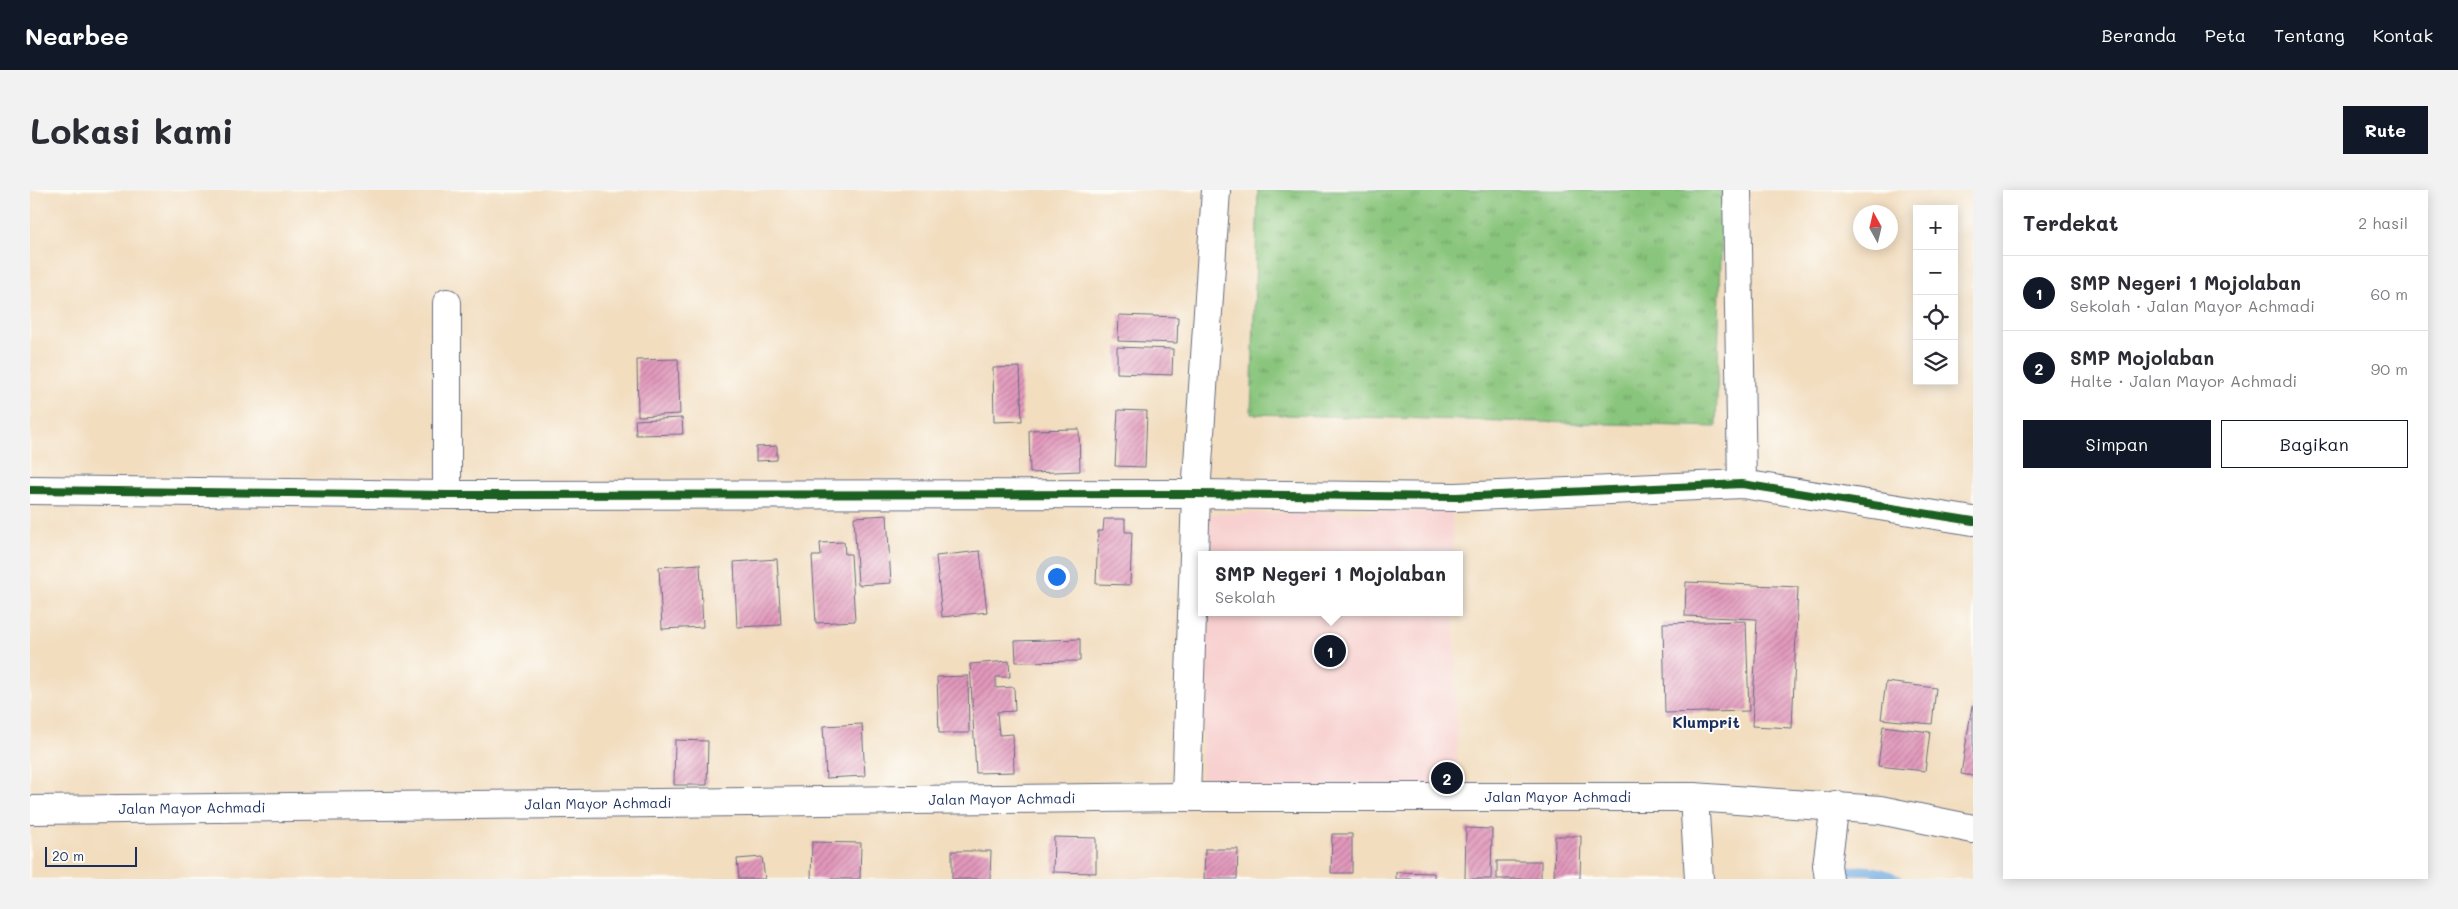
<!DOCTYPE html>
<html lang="id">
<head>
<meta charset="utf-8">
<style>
	body { margin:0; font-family:Mali,sans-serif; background:#f2f2f3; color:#2b2b33 }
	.controls { position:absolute; right:15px; top:15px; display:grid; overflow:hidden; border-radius:0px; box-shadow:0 2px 12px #0003 }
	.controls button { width:45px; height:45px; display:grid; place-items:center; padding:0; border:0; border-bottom:1px solid #e1e1e2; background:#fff; color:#2b2b33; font:25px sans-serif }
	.compass { position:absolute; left:1823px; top:15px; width:45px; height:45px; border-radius:50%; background:#fff; box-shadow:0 2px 12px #0003; rotate:352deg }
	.scale { position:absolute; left:15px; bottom:12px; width:92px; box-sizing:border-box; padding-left:5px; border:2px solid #1b2f5e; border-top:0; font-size:14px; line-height:18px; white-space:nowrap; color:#1b2f5e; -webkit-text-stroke:4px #fdfcf7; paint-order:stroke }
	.you { position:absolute; left:1026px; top:386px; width:18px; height:18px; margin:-12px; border:4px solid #fff; border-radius:50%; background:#1a73e8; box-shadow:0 0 0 8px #1a73e833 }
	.badge { display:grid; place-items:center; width:32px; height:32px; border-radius:50%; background:#111827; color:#fff; font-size:16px; font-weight:700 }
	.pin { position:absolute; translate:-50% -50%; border:2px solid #fff; box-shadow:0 1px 5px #0006 }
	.popup { position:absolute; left:1168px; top:361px; width:265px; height:65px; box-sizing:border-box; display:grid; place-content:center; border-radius:0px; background:#fff; filter:drop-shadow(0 1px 4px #0005); font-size:16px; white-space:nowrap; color:#7c7c81 }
	.popup b { font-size:19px; color:#2b2b33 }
	.popup::after { content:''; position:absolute; left:50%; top:100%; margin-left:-10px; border:10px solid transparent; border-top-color:#fff }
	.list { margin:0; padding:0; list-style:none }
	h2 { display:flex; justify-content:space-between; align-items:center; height:65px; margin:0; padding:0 20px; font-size:21px }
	h2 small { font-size:16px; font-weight:400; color:#7c7c81 }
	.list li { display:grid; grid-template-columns:32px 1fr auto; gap:15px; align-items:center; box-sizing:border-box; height:75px; padding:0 20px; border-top:1px solid #e1e1e2 }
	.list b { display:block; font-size:19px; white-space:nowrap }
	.list p { margin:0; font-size:16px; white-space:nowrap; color:#7c7c81 }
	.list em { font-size:16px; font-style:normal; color:#7c7c81 }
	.actions { display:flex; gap:10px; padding:15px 20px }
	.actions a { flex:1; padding:11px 0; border:1px solid #111827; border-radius:0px; text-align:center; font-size:18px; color:#111827 }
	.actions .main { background:#111827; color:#fff }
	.icon { flex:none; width:28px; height:28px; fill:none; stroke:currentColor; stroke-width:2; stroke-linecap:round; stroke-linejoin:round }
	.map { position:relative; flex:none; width:1943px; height:689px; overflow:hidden; border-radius:0px }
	header { display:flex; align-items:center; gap:30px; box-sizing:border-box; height:70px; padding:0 25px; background:#111827; color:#fff }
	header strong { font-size:24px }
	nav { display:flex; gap:28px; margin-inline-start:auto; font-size:18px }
	.intro { display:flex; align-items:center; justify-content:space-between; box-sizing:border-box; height:120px; padding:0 30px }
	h1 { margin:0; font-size:35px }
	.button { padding:12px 22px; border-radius:0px; background:#111827; color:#fff; font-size:18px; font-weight:700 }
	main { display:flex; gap:30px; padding:0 30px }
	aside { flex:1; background:#fff; border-radius:0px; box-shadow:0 2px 12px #0003 }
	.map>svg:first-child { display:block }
	.built { fill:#f7d0cf }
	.grass { fill:url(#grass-tufts); stroke:#527a6c }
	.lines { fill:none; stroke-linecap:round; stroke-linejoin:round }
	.stream { stroke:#70abe1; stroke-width:9 }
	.building { fill:url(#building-hatch) }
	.minor-casing { stroke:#666c80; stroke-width:30 }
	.major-casing { stroke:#666c80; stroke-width:30 }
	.minor { stroke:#fff; stroke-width:28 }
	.major { stroke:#fff; stroke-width:28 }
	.cycleway-casing { stroke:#fdfcf7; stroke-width:11 }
	.cycleway { stroke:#1b5e20; stroke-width:8 }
	.labels { text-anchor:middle; stroke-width:4; stroke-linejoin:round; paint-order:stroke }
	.street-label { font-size:14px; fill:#1b2f5e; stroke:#fdfcf7 }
	.quarter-label { font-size:16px; font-weight:bold; fill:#1b2f5e; stroke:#fdfcf7 }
</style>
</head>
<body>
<header>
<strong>Nearbee</strong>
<nav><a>Beranda</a><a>Peta</a><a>Tentang</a><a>Kontak</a></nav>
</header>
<div class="intro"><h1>Lokasi kami</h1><a class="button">Rute</a></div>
<main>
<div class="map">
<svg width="1943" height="689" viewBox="0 0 1943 689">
	<defs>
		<pattern id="grass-tufts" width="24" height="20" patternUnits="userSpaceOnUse" patternTransform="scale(1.25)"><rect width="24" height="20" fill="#89c57b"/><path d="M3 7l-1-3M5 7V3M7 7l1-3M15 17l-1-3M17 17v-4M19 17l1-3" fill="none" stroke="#6fa068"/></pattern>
		<pattern id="building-hatch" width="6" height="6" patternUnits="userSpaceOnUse" patternTransform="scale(1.25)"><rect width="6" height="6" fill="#e298bb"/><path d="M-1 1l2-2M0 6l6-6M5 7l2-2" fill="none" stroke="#b67c9b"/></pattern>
	</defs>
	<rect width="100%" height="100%" fill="#fdfcf7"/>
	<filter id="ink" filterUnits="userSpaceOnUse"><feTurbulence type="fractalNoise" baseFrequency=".02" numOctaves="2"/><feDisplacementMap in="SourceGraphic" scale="10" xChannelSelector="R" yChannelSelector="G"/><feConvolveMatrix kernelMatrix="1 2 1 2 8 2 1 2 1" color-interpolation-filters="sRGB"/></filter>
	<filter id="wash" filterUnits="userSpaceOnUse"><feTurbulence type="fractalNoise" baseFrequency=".0096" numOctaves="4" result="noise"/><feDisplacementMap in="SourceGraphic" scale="20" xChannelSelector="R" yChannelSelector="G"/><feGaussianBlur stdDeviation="1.12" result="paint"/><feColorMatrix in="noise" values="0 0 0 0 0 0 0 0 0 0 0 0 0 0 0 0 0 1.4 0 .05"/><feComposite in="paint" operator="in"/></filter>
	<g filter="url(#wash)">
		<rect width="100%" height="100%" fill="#f2ddbf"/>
		<!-- built -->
		<g class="built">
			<path d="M1422 321 1423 365H1178L1179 324Z"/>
			<path d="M1176 422H1424L1428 598 1171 601Z"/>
		</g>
		<!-- grass -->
		<path class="grass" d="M1228 0H1693L1686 237 1221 224Z"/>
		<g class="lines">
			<!-- stream -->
			<path class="stream" d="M1802 686C1824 677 1845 678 1867 689"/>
		</g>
		<g id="blocks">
			<!-- building -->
			<g class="building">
				<path d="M1089 125 1148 127 1147 153 1088 151Z"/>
				<path d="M1087 157 1143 159 1142 185 1087 183Z"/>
				<path d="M648 169 650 224 608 226 607 170Z"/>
				<path d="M990 177 992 231 964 232 963 178Z"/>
				<path d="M1088 220 1117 221 1115 277 1085 276Z"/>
				<path d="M652 228 653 244 606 245 605 230Z"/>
				<path d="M1049 239 1050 281 1000 283 999 240Z"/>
				<path d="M747 256V270L726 271V257Z"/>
				<path d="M857 325 861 393 828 395 824 327Z"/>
				<path d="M1074 329H1095V342H1102L1100 395 1066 394 1068 341H1073Z"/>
				<path d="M814 352 815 364H821L825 431 786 433 782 366H791L790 353Z"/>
				<path d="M950 361 957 422 912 427 906 366Z"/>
				<path d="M747 369 751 435 707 437 704 372Z"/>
				<path d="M670 374 673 437 632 439 629 377Z"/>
				<path d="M1656 392 1768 397 1762 538 1722 536 1727 429 1655 426Z"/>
				<path d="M1716 431 1719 521 1635 523 1633 433Z"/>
				<path d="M1050 449V471L986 472 985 451Z"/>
				<path d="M979 471 980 487H966V498L984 497 985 521 967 522 969 545 983 544 984 582 946 583 940 474Z"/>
				<path d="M938 486 939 543H909L907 487Z"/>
				<path d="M1856 492 1906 498 1902 534 1851 529Z"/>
				<path d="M1942 516H1943V586L1931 584Z"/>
				<path d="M832 534 835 586 796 588 793 536Z"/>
				<path d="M1853 536 1900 542 1895 581 1848 576Z"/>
				<path d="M645 550 678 551 677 595H644Z"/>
				<path d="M1436 638 1462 639 1461 689H1435Z"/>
				<path d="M1302 644H1322V683H1301Z"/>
				<path d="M1525 646H1551L1550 689H1524Z"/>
				<path d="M1024 647 1066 648V683L1023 682Z"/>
				<path d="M782 652 831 653 830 689H781Z"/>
				<path d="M1175 659H1208L1207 689H1174Z"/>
				<path d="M922 661H961L960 689H922Z"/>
				<path d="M732 667 735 689H709L707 669Z"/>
				<rect x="1467" y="671" width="44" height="18"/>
				<path d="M1366 682 1404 683V689H1366Z"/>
			</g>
		</g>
	</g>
	<g filter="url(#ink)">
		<use href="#blocks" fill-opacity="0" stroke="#666c80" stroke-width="1"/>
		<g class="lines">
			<!-- minor casing -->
			<g class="minor-casing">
				<g id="minor">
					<path d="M1707 0 1712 294"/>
					<path d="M417 113V305"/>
					<path d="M0 300 417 305 1166 304 1426 307 1712 294 1943 331"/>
					<path d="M1156 607 1166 304 1186 0"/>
					<path d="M1664 607 1669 689"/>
					<path d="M1799 689 1797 675 1805 615"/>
				</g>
			</g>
			<!-- major casing -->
			<g class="major-casing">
				<g id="major">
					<path id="s1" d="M0 620 1156 607H1664L1850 620 1943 639"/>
				</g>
			</g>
			<!-- minor -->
			<use href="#minor" class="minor"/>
			<!-- major -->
			<use href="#major" class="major"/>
			<!-- cycleway casing -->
			<g class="cycleway-casing">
				<path id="cycleway" d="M0 300 417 305 1166 304 1426 307 1712 294 1943 331"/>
			</g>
			<!-- cycleway -->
			<use href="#cycleway" class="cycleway"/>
		</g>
	</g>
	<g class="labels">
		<!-- street labels -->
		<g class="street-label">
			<text dy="5" stroke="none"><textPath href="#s1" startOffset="1528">Jalan Mayor Achmadi</textPath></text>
			<text dy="5" stroke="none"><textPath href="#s1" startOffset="972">Jalan Mayor Achmadi</textPath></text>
			<text dy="5" stroke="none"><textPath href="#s1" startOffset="568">Jalan Mayor Achmadi</textPath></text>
			<text dy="5" stroke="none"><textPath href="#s1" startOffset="162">Jalan Mayor Achmadi</textPath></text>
		</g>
		<!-- quarter labels -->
		<g class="quarter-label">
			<text x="1676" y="538">Klumprit</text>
		</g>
	</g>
</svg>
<div class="controls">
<button>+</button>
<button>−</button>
<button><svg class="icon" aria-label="locate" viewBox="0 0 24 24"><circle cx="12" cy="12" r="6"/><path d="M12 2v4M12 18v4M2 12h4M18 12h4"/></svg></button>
<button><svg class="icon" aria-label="layers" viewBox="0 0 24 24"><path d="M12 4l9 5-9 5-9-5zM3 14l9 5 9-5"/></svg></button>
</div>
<svg class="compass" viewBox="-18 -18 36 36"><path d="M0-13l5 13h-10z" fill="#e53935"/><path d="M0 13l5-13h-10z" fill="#7c7c81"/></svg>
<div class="scale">20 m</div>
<div class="you"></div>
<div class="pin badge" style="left:1300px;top:461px">1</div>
<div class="popup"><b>SMP Negeri 1 Mojolaban</b>Sekolah</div>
<div class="pin badge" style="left:1417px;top:588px">2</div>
</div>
<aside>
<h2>Terdekat<small>2 hasil</small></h2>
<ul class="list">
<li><span class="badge">1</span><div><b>SMP Negeri 1 Mojolaban</b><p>Sekolah · Jalan Mayor Achmadi</p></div><em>60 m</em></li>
<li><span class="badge">2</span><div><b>SMP Mojolaban</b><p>Halte · Jalan Mayor Achmadi</p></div><em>90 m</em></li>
</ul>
<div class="actions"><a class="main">Simpan</a><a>Bagikan</a></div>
</aside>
</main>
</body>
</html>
